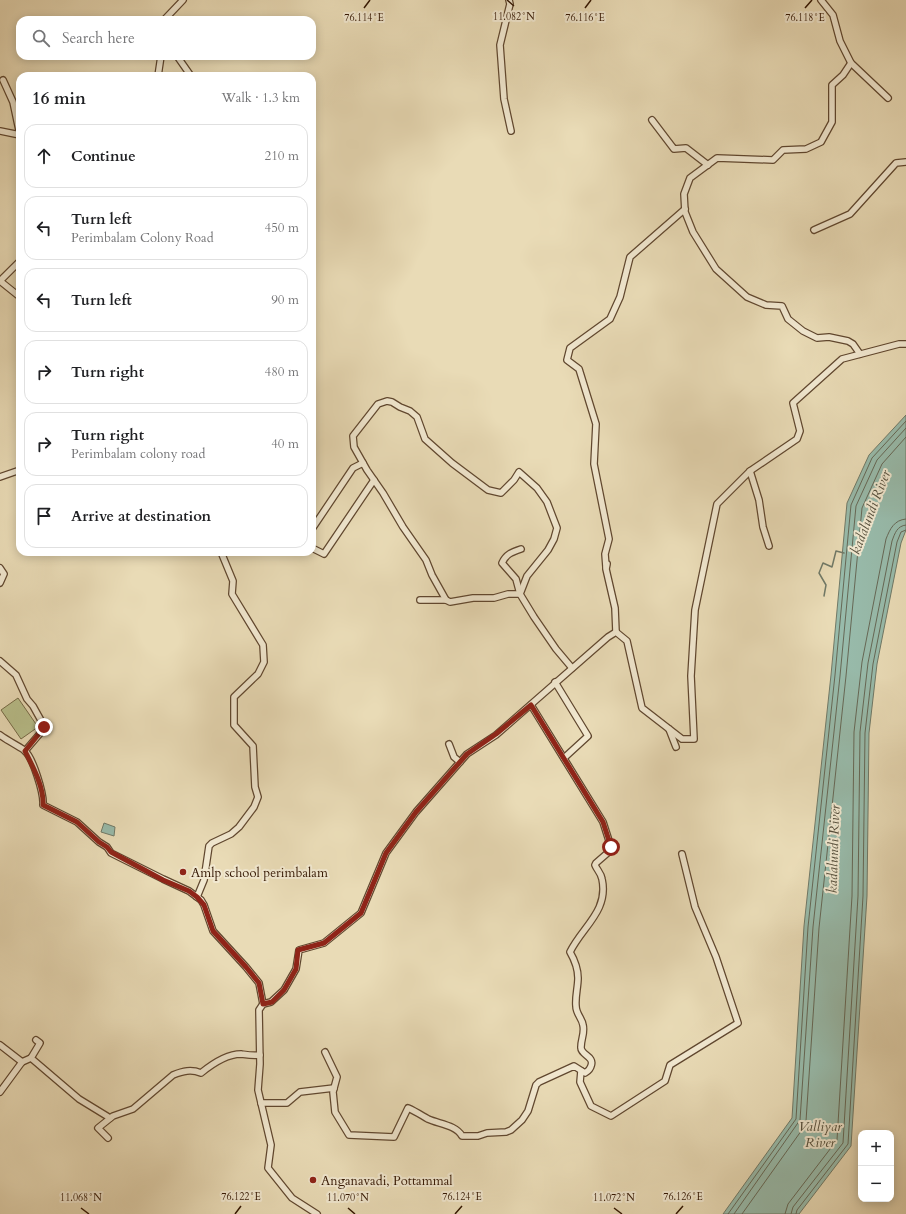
<!DOCTYPE html>
<html lang="en">
<head>
<meta charset="utf-8">
<style>
	body { margin:0; font-family:Cardo,serif; background:#f6f6f6; color:#202124 }
	.controls { position:absolute; right:12px; bottom:12px; display:grid; overflow:hidden; border-radius:8px; box-shadow:0 2px 10px #0003 }
	.controls button { width:36px; height:36px; display:grid; place-items:center; padding:0; border:0; border-bottom:1px solid #e0e0e0; background:#fff; color:#202124; font:20px sans-serif }
	.stop { position:absolute; width:12px; height:12px; margin:-9px; border:3px solid #8f2418; border-radius:50%; background:#fff }
	.stop.end { background:#8f2418; border-color:#fff; box-shadow:0 1px 4px #0008 }
	.list { margin:0; padding:0; list-style:none }
	h2 { display:flex; justify-content:space-between; align-items:center; height:52px; margin:0; padding:0 16px; font-size:17px }
	h2 small { font-size:13px; font-weight:400; color:#757577 }
	.list li { display:grid; grid-template-columns:26px 1fr auto; gap:12px; align-items:center; box-sizing:border-box; height:64px; margin:0 8px 8px; padding:0 8px; border:1px solid #e0e0e0; border-radius:12px }
	.list b { display:block; font-size:15px; white-space:nowrap }
	.list p { margin:0; font-size:13px; white-space:nowrap; color:#757577 }
	.list em { font-size:13px; font-style:normal; color:#757577 }
	.icon { flex:none; width:22px; height:22px; fill:none; stroke:currentColor; stroke-width:2; stroke-linecap:round; stroke-linejoin:round }
	.map { position:relative; flex:none; width:906px; height:1214px; overflow:hidden }
	.search { position:absolute; background:#fff; box-shadow:0 2px 10px #0003; left:16px; top:16px; width:300px; height:44px; display:flex; align-items:center; gap:10px; box-sizing:border-box; padding:0 14px; border-radius:12px; color:#757577; font-size:15px }
	.panel { position:absolute; background:#fff; box-shadow:0 2px 10px #0003; left:16px; top:72px; width:300px; height:484px; border-radius:12px }
	.map>svg:first-child { display:block }
	.green { fill:#b9c08c; stroke:#766b47 }
	.water { fill:#98bbab; stroke:#707967 }
	.lines { fill:none; stroke-linecap:round; stroke-linejoin:round }
	.shore { stroke:#666856; stroke-width:1 }
	.stream { stroke:#707967; stroke-width:1.5 }
	.minor-casing { stroke:#60472f; stroke-width:8 }
	.minor { stroke:#f1e8d0; stroke-width:5.5 }
	.route { stroke:#8f2418; stroke-width:5 }
	.ticks { fill:none; stroke:#331602; stroke-width:1.5 }
	.poi-dot { fill:#8f2418; stroke:#f1e8d0; stroke-width:1.5 }
	.labels { text-anchor:middle; stroke-width:4; stroke-linejoin:round; paint-order:stroke }
	.poi-label { font-size:13px; fill:#331602; stroke:#f1e8d0; text-anchor:start }
	.water-label { font-size:14px; font-style:italic; fill:#56503d; stroke:#f1e8d0 }
	.ticks-label { font-size:10px; text-anchor:middle; fill:#331602; stroke:#f1e8d0; stroke-width:4; stroke-linejoin:round; paint-order:stroke }
</style>
</head>
<body>
<div class="map">
<svg width="906" height="1214" viewBox="0 0 906 1214">
	<rect width="100%" height="100%" fill="#e9dbb6"/>
	<filter id="stains"><feTurbulence type="fractalNoise" baseFrequency=".005" numOctaves="4"/><feColorMatrix values="0 0 0 0 .2 0 0 0 0 .09 0 0 0 0 .02 0 0 0 .5 -.17"/></filter>
	<radialGradient id="worn" r=".72"><stop offset=".6" stop-color="#630" stop-opacity="0"/><stop offset="1" stop-color="#630" stop-opacity=".3"/></radialGradient>
	<!-- green -->
	<path class="green" d="M18 698 38 727 21 739 1 710Z"/>
	<!-- water -->
	<g class="water">
		<path d="M906 415V530L901 543 877 664 869 733 867 896 851 1146 799 1214H723L792 1118 804 926 831 675 847 503 869 455Z"/>
		<path d="M104 823 115 827 114 836 101 832Z"/>
	</g>
	<g class="lines">
		<!-- shore -->
		<g class="shore">
			<path d="M728 1214 796 1119 808 927 835 675 851 505 872 458 906 421"/>
			<path d="M734 1214 800 1120 813 927 840 676 856 506 877 460 906 428"/>
			<path d="M742 1214 804 1127 806 1121 819 928 846 676 862 508 882 464 906 437"/>
			<path d="M785 1214 788 1204 837 1140 852 896 854 732 862 662 886 539C890 529 894 520 906 519"/>
			<path d="M791 1214 793 1207 843 1143 858 896 860 732 868 663 892 541C895 533 897 526 906 525"/>
			<path d="M796 1214 797 1210 848 1144 863 896 865 733 873 664 897 542 901 532 906 530"/>
		</g>
		<!-- stream -->
		<path class="stream" d="M824 596 826 585 819 573 823 563 832 567 836 551 844 553"/>
		<!-- minor casing -->
		<g class="minor-casing">
			<g id="minor">
				<path d="M509 0 510 4 500 45 504 99 511 131"/>
				<path d="M821 0 833 15 840 41 851 63 888 98"/>
				<path d="M164 20 183 0"/>
				<path d="M177 56 191 76"/>
				<path d="M851 63 843 75 832 85V122L821 142 806 149 783 150 773 160 717 158 690 178 684 194 685 212 693 232 716 269 747 297 766 305 782 306 788 319 803 331 817 338 829 337 848 341 853 344 860 354"/>
				<path d="M158 76 161 56"/>
				<path d="M3 80 13 102 20 135"/>
				<path d="M652 120 674 149 686 148 708 165"/>
				<path d="M0 131 20 135"/>
				<path d="M814 230 850 214 896 163 906 162"/>
				<path d="M0 281 20 261"/>
				<path d="M0 281 20 297"/>
				<path d="M750 471 759 500 763 527 769 546"/>
				<path d="M0 477 20 470"/>
				<path d="M312 529 353 468 363 463"/>
				<path d="M312 548 324 554 374 480"/>
				<path d="M607 564 606 569 615 608 616 632"/>
				<path d="M606 567 605 554 609 539 594 464 596 424 579 369 567 360 570 348 610 319 620 297 630 257 685 209"/>
				<path d="M0 568 4 574 0 583"/>
				<path d="M520 594 527 576 548 550 554 539 557 528 547 502 537 488 519 472 514 480 501 493 488 490 452 463 425 439 417 417 410 411 400 407 392 402 387 401 378 404 353 436 354 447 367 470 383 493 403 527 426 560 432 575 446 600 450 602 473 598H494L508 594H520L534 617 556 649 572 668"/>
				<path d="M520 594 516 579 502 563C506 554 512 552 521 549"/>
				<path d="M420 600H446"/>
				<path d="M0 661 16 675 27 699 33 706 43 724V730L25 751"/>
				<path d="M555 682 588 736 564 758"/>
				<path d="M669 729 676 747"/>
				<path d="M0 735C8 741 17 745 24 750 33 757 44 794 43 805L77 822 99 842 107 847 111 853 163 879 189 891 201 900 204 905 213 931 246 967 259 983 263 1004"/>
				<path d="M449 744 454 757 460 762"/>
				<path d="M197 897 204 880 209 846 212 843 231 834 239 827 254 807 258 797 255 787 253 746 234 725V697L258 674 264 662 263 645 232 594 233 581 221 552"/>
				<path d="M36 1040 40 1043 31 1058 79 1099 110 1118"/>
				<path d="M0 1045 22 1062 31 1058"/>
				<path d="M325 1052 337 1077 333 1092 335 1112 349 1135 394 1137 408 1108C415 1111 421 1115 428 1119 439 1124 456 1125 462 1136H478L487 1133 506 1132 511 1130 522 1120 528 1111 536 1085 539 1082 574 1066 585 1073C588 1071 590 1070 591 1066 595 1056 580 1055 581 1047 581 1039 585 1033 583 1025 582 1018 576 1014 576 1006 575 997 578 987 578 978 578 970 574 959 570 952 582 927 609 911 602 879 601 873 597 870 595 865L596 863 611 850V847L603 822 531 705"/>
				<path d="M581 1071 580 1082 591 1106 611 1116 665 1081 670 1065 738 1023 716 957 695 907 682 854"/>
				<path d="M0 1092 22 1062"/>
				<path d="M261 1103H287L300 1092 334 1088"/>
				<path d="M108 1138 98 1128 113 1116 133 1109 173 1075C183 1071 191 1069 201 1073 212 1064 226 1054 241 1054 248 1055 253 1056 260 1055"/>
				<path d="M317 1214 292 1198 268 1168 271 1145 258 1090 260 1064 259 1010 263 1004 271 1002 284 990 296 969 299 950 324 943 361 913 386 853 416 812 467 754 496 735 608 637 616 632 627 641 642 708 682 739H694L691 676 695 610 717 504 750 471 797 439 800 431 793 403 842 359 899 344H906"/>
			</g>
		</g>
		<!-- minor -->
		<use href="#minor" class="minor"/>
	</g>
	<g class="lines">
		<!-- route -->
		<path class="route" d="M44 727 42 730 25 751C33 767 44 787 43 805L77 822 99 842 107 847 111 852 163 880 189 891 197 897 204 905 213 931 246 967 259 983 263 1004 272 1002 284 990 296 969 298 950 324 943 361 913 386 853 416 812 467 754 496 734 531 705 603 822 611 847"/>
	</g>
	<!-- ticks -->
	<path class="ticks" d="M507 0 514 6M364 8 370 0M585 8 591 0M805 8 812 0M81 1208 89 1214M348 1208 355 1214M614 1208 622 1214M235 1214 241 1206M455 1214 462 1206M676 1214 683 1206"/>
	<!-- markers -->
	<g class="poi-dot">
		<circle cx="183" cy="872" r="4"/>
		<circle cx="313" cy="1180" r="4"/>
	</g>
	<g class="labels">
		<!-- poi labels -->
		<g class="poi-label">
			<text x="191" y="877">Amlp school perimbalam</text>
			<text x="321" y="1185">Anganavadi, Pottammal</text>
		</g>
		<!-- water labels -->
		<g class="water-label">
			<text transform="translate(870 512) rotate(-69)" y="5">kadalundi River</text>
			<text transform="translate(833 849) rotate(-88)" y="5">kadalundi River</text>
			<text x="820" y="1131">Valliyar<tspan x="820" dy="16">River</tspan></text>
		</g>
	</g>
	<g class="ticks-label">
		<text x="514" y="20">11.082°N</text>
		<text x="364" y="21">76.114°E</text>
		<text x="585" y="21">76.116°E</text>
		<text x="805" y="21">76.118°E</text>
		<text x="241" y="1200">76.122°E</text>
		<text x="462" y="1200">76.124°E</text>
		<text x="683" y="1200">76.126°E</text>
		<text x="81" y="1201">11.068°N</text>
		<text x="348" y="1201">11.070°N</text>
		<text x="614" y="1201">11.072°N</text>
	</g>
	<rect width="100%" height="100%" filter="url(#stains)"/>
	<rect width="100%" height="100%" fill="url(#worn)"/>
</svg>
<div class="controls">
<button>+</button>
<button>−</button>
</div>
<div class="stop" style="left:611px;top:847px"></div>
<div class="stop end" style="left:44px;top:727px"></div>
<div class="search"><svg class="icon" aria-label="search" viewBox="0 0 24 24"><circle cx="10" cy="10" r="6"/><path d="M15 15l6 6"/></svg>Search here</div>
<section class="panel">
<h2>16 min<small>Walk · 1.3 km</small></h2>
<ul class="list">
<li><svg class="icon" aria-label="ahead" viewBox="0 0 24 24"><path d="M12 20V5M6 11l6-6 6 6"/></svg><div><b>Continue</b></div><em>210 m</em></li>
<li><svg class="icon" aria-label="left" viewBox="0 0 24 24"><path d="M17 20v-9H6M10 6l-5 5 5 5"/></svg><div><b>Turn left</b><p>Perimbalam Colony Road</p></div><em>450 m</em></li>
<li><svg class="icon" aria-label="left" viewBox="0 0 24 24"><path d="M17 20v-9H6M10 6l-5 5 5 5"/></svg><div><b>Turn left</b></div><em>90 m</em></li>
<li><svg class="icon" aria-label="right" viewBox="0 0 24 24"><path d="M7 20v-9h11M14 6l5 5-5 5"/></svg><div><b>Turn right</b></div><em>480 m</em></li>
<li><svg class="icon" aria-label="right" viewBox="0 0 24 24"><path d="M7 20v-9h11M14 6l5 5-5 5"/></svg><div><b>Turn right</b><p>Perimbalam colony road</p></div><em>40 m</em></li>
<li><svg class="icon" aria-label="arrive" viewBox="0 0 24 24"><path d="M6 21V4h12l-3 4 3 4H6"/></svg><div><b>Arrive at destination</b></div></li>
</ul>
</section>
</div>
</body>
</html>
